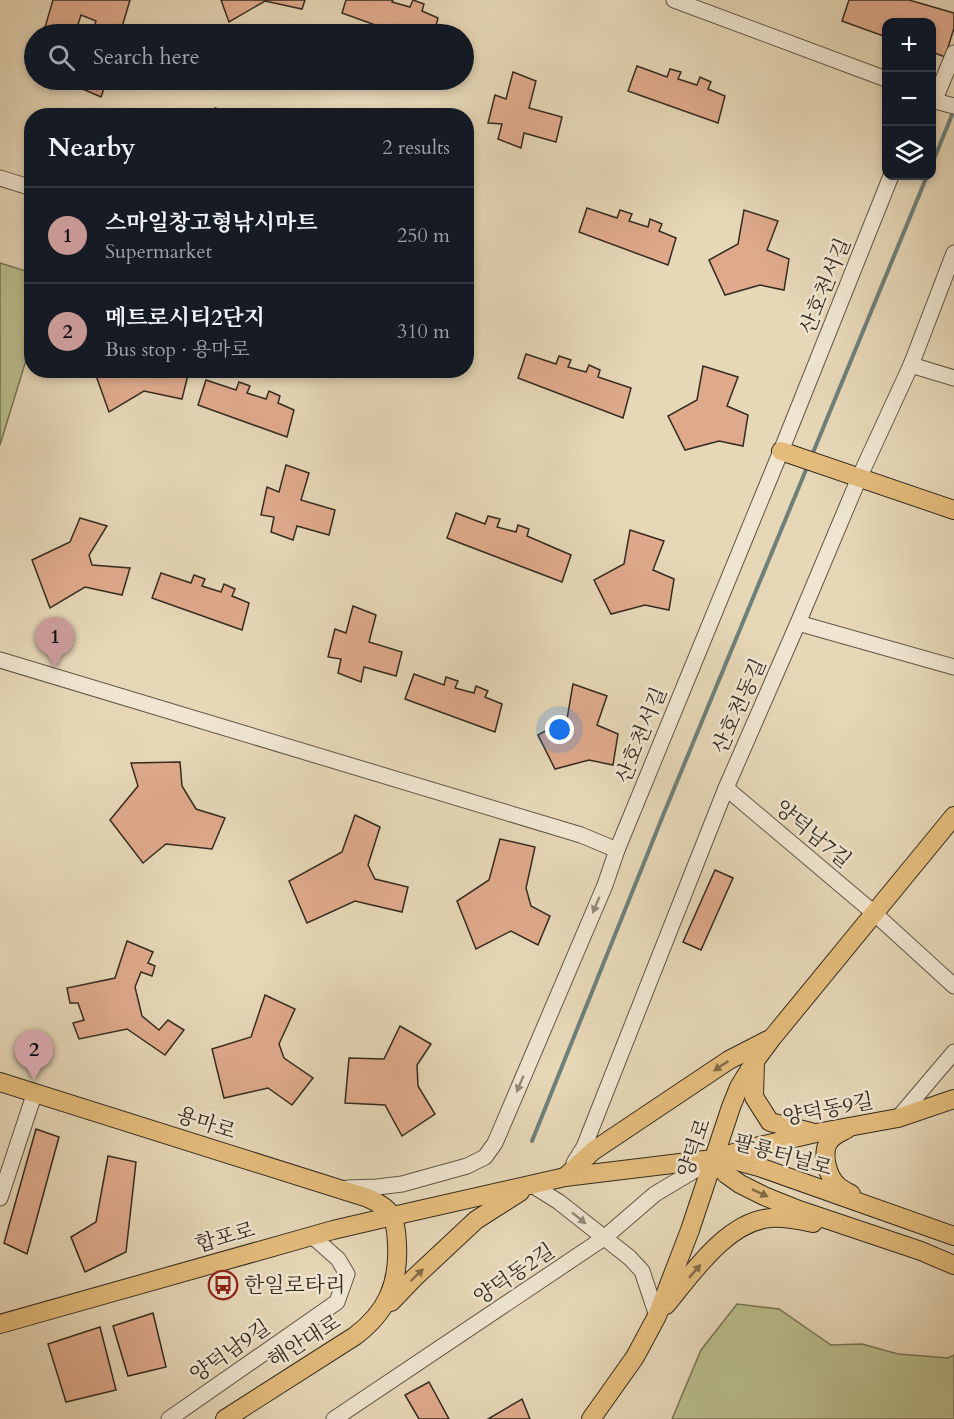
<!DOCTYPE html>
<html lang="en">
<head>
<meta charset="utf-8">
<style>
	body { margin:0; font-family:Cardo,"Noto Serif KR",serif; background:#242831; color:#f1f3f6 }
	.controls { position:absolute; right:18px; top:18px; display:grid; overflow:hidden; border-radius:12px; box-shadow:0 3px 9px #0003 }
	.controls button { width:54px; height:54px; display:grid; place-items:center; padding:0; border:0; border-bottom:2px solid #363941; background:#171b24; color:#f1f3f6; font:30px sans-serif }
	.you { position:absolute; left:560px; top:730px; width:21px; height:21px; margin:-15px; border:4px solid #fff; border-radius:50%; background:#1a73e8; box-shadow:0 0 0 9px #1a73e833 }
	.badge { display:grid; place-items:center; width:39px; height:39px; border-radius:50%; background:#c59692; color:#111; font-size:20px; font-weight:700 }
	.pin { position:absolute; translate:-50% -50px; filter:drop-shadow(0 2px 3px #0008) }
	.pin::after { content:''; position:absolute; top:32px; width:21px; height:18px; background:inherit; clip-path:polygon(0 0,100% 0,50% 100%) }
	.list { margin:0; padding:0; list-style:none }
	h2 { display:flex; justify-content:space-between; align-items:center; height:78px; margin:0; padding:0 24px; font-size:26px }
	h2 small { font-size:20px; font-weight:400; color:#9ea1a6 }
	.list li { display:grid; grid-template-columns:39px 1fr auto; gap:18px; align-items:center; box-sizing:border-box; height:96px; padding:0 24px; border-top:2px solid #363941 }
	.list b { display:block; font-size:22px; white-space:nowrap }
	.list p { margin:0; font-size:20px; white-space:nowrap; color:#9ea1a6 }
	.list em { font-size:20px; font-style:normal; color:#9ea1a6 }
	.icon { flex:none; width:33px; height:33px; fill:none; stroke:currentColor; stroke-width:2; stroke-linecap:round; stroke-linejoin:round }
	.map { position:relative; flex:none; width:954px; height:1419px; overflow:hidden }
	.search { position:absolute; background:#171b24; box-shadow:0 3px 9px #0003; left:24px; top:24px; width:450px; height:66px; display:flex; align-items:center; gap:15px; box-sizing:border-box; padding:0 21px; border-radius:33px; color:#9ea1a6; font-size:22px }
	.panel { position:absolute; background:#171b24; box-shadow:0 3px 9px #0003; left:24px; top:108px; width:450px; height:270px; border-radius:24px }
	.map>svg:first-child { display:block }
	.green { fill:#b9bd8c; stroke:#767456; stroke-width:1.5 }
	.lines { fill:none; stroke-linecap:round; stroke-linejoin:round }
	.stream { stroke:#6f8079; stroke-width:4 }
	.building { fill:#dfaa8c; stroke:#342b20; stroke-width:1.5 }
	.minor-casing { stroke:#605646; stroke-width:17 }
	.major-casing { stroke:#342b20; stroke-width:20 }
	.minor { stroke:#efe5d0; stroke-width:15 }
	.major { stroke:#e3bc7c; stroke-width:18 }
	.oneway { fill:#928878 }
	.oneway2 { fill:#836c49 }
	.labels { text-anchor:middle; stroke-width:5; stroke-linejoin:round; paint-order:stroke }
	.street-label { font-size:21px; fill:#342b20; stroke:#efe5d0 }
	.poi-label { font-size:21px; fill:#342b20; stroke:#efe5d0; text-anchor:start }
</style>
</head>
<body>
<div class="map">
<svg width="954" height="1419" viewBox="0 0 954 1419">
	<rect width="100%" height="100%" fill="#e6d7b7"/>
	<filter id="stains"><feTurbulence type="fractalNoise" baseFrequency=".00333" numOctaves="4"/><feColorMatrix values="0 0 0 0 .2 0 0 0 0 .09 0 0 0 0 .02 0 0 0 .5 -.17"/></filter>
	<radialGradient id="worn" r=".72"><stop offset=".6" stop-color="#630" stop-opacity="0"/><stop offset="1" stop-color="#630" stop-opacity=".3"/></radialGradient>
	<!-- green -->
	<g class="green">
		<path d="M0 263 32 273 31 344 0 445Z"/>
		<path d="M737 1304 779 1309 831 1345 862 1344 898 1354 948 1358 954 1355V1419H672L701 1350Z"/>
	</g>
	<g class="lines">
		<!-- stream -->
		<g class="stream">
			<path d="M932 164 954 110"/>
			<path d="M812 455 927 176"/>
			<path d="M532 1141 664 813 808 465"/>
		</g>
	</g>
	<!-- building -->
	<g class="building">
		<path d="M53 0H130L120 34H92L96 21 81 15 75 34H43Z"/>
		<path d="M221 0H305L302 9 265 1 229 22Z"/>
		<path d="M346 0H393L392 2 410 7 413 0 424 4 422 11 438 18 434 34H400L342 13Z"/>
		<path d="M849 0H909L954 13V28L945 57 932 52V22H886V37L842 21Z"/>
		<path d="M637 66 667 77 670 69 681 72 678 79 697 85 700 77 711 82 708 89 725 96 718 123 628 91Z"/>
		<path d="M513 72 536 81 529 108 562 117 556 142 524 133 521 148 498 139 502 124 488 123 495 95 506 99Z"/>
		<path d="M80 80H107L101 97 78 87Z"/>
		<path d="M215 108 241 116H212Z"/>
		<path d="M587 208 617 218 620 210 632 214 629 221 648 227 650 219 662 224 659 231 676 238 668 265 579 232Z"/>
		<path d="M744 210 778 221 767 250 789 259 784 290 760 285 725 295 709 260 738 244Z"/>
		<path d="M526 354 556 364 559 356 571 360 568 367 586 372 589 365 600 370 598 377 631 388 623 418 518 378Z"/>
		<path d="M703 366 738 377 727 406 748 415 743 446 719 441 685 450 668 416 697 400Z"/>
		<path d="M94 370H176L189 371 182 399 144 391 109 412Z"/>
		<path d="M206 380 236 390 239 382 250 386 247 393 266 399 269 391 280 396 278 403 294 410 287 437 198 405Z"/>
		<path d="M286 465 309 473 301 500 335 510 329 535 297 526 293 540 271 532 274 517 261 515 267 487 279 492Z"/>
		<path d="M456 513 485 524 488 516 500 519 497 527 516 532 518 525 529 529 527 536 571 555 562 582 447 538Z"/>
		<path d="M80 518 107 526 89 555 92 565 130 568 122 595 85 587 50 608 32 560 70 542Z"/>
		<path d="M630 530 664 541 653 570 674 579 669 610 645 605 611 614 594 580 624 564Z"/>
		<path d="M161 573 191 583 194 575 205 579 202 586 221 592 224 584 235 589 232 596 249 603 242 630 152 598Z"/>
		<path d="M353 606 376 615 369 642 402 652 396 676 364 667 361 682 338 673 341 659 328 657 335 629 346 633Z"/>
		<path d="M414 674 444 685 446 677 458 681 455 688 474 693 476 686 488 691 485 697 502 704 495 732 405 699Z"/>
		<path d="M573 684 607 696 597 725 618 734 613 765 589 760 555 769 538 735 567 719Z"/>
		<path d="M180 762 182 786 196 809 225 818 212 849 166 844 143 863 110 820 138 786 131 763Z"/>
		<path d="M355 815 380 827 368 865 375 879 408 887 402 912 355 901 307 923 289 881 342 852Z"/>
		<path d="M500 839 535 847 526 888 531 906 550 916 538 945 511 931 476 949 457 901 489 880Z"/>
		<path d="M715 870 733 878 701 950 683 942Z"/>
		<path d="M127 941 153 952 148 963 155 966 152 976 141 972 135 987 142 1016 159 1030 168 1020 184 1030 165 1055 127 1029 79 1039 73 1023 84 1020 78 1003H70L67 988 115 978Z"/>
		<path d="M265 995 295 1009 279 1044 284 1058 313 1078 292 1105 268 1088 224 1098 212 1049 251 1037Z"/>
		<path d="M400 1026 431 1044 417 1065 418 1086 435 1114 402 1136 385 1105 345 1103 349 1058 384 1059Z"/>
		<path d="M36 1129 59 1137 27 1254 4 1243Z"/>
		<path d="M108 1156 136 1162 126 1252 85 1272 71 1237 96 1222Z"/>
		<path d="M153 1313 166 1367 128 1376 113 1326Z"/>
		<path d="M100 1327 116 1390 66 1402 48 1344Z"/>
		<path d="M429 1382 449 1419H419L405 1395Z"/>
		<path d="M522 1399 530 1419H488Z"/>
	</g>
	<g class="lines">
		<!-- minor casing -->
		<g class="minor-casing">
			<g id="minor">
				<path d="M674 0 886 79"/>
				<path d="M936 97 954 53"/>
				<path d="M935 101 954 106"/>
				<path d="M0 178 32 188"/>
				<path d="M911 365 954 378"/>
				<path d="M798 623 954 667"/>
				<path d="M0 660 581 835 617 850"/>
				<path d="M726 788 874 913 954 986"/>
				<path d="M898 1118 954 1052"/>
				<path d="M574 1163 584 1147 726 788 798 623 859 478 911 365 954 253"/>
				<path d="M532 1185 559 1202 630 1258 642 1271 657 1316"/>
				<path d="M347 1188 377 1187 402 1184 467 1166 485 1157 495 1143 605 885 617 850 781 451 891 176"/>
				<path d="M0 1198 35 1092"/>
				<path d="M169 1419 337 1302 347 1274 338 1259 312 1236"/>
				<path d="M334 1419 604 1238 655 1194 712 1160"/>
			</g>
		</g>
		<!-- major casing -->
		<g class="major-casing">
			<g id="major">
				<path d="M781 451 954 510"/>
				<path d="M755 1062 754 1097 770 1122 811 1132"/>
				<path d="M0 1082 368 1198C393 1209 396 1218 397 1244 399 1284 387 1312 355 1336L225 1419"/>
				<path d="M847 1129C842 1132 836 1134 831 1139 820 1151 827 1177 839 1187 843 1190 847 1192 851 1194"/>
				<path d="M713 1159 726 1174 740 1184 764 1196 799 1210 921 1251 954 1265"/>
				<path d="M721 1160 737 1161 759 1167 954 1236"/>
				<path d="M565 1177 593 1151 729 1060 768 1040"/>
				<path d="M391 1302 414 1278 476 1220 520 1192"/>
				<path d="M666 1305C692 1274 727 1221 771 1218 785 1217 799 1220 813 1223"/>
				<path d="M0 1324 333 1230 393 1216 565 1177 713 1159 751 1148 816 1133 898 1118 954 1099"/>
				<path d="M591 1419 635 1357 657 1316 690 1230 731 1107 739 1087 755 1061 772 1038 954 816"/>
			</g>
		</g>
		<!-- minor -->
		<use href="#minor" class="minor"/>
		<!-- major -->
		<use href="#major" class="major"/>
	</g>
	<!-- one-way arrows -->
	<defs><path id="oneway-solid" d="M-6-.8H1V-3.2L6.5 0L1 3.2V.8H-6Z" transform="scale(1.5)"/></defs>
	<g class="oneway">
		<use href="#oneway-solid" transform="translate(596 905) rotate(113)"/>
		<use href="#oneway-solid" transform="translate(520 1084) rotate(113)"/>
		<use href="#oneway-solid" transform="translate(579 1218) rotate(39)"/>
	</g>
	<g class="oneway2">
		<use href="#oneway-solid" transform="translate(721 1066) rotate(146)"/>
		<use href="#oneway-solid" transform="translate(760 1193) rotate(25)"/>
		<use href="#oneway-solid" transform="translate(695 1271) rotate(-49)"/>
		<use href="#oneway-solid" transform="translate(417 1275) rotate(-44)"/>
	</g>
	<!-- icons -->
	<defs>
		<g id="bus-ring" transform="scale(1.5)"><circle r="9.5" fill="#efe5d0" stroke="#8f2418" stroke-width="1.5"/><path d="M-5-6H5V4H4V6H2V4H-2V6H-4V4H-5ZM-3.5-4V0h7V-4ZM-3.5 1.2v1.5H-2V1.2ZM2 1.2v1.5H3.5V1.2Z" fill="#8f2418"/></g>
	</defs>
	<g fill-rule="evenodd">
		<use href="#bus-ring" x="223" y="1285"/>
	</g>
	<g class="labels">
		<!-- street labels -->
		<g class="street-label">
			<text transform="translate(825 286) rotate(-68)" y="7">산호천서길</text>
			<text transform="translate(739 706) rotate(-66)" y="7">산호천동길</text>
			<text transform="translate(641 735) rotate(-68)" y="7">산호천서길</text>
			<text transform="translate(813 834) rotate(40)" y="7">양덕남7길</text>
			<text transform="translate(828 1109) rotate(-11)" y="7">양덕동9길</text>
			<text transform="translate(206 1123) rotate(18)" y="7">용마로</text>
			<text transform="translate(694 1148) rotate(-71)" y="7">양덕로</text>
			<text transform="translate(783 1155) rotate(16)" y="7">팔룡터널로</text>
			<text transform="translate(225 1237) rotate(-16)" y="7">합포로</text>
			<text transform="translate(514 1274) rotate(-34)" y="7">양덕동2길</text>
			<text transform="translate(304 1341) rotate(-32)" y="7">해안대로</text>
			<text transform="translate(230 1351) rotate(-35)" y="7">양덕남9길</text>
		</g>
		<!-- poi labels -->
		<g class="poi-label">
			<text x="244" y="1292">한일로타리</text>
		</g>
	</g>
	<rect width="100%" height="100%" filter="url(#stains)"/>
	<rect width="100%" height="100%" fill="url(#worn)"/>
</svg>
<div class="controls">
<button>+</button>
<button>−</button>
<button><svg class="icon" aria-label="layers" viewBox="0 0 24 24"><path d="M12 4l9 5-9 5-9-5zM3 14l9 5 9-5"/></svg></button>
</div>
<div class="you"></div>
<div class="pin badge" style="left:55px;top:667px">1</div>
<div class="pin badge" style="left:34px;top:1080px">2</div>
<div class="search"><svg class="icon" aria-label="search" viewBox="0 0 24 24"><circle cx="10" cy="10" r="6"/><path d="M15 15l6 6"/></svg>Search here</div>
<section class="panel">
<h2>Nearby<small>2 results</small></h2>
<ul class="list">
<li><span class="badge">1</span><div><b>스마일창고형낚시마트</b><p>Supermarket</p></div><em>250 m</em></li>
<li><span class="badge">2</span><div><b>메트로시티2단지</b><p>Bus stop · 용마로</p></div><em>310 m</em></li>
</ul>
</section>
</div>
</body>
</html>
